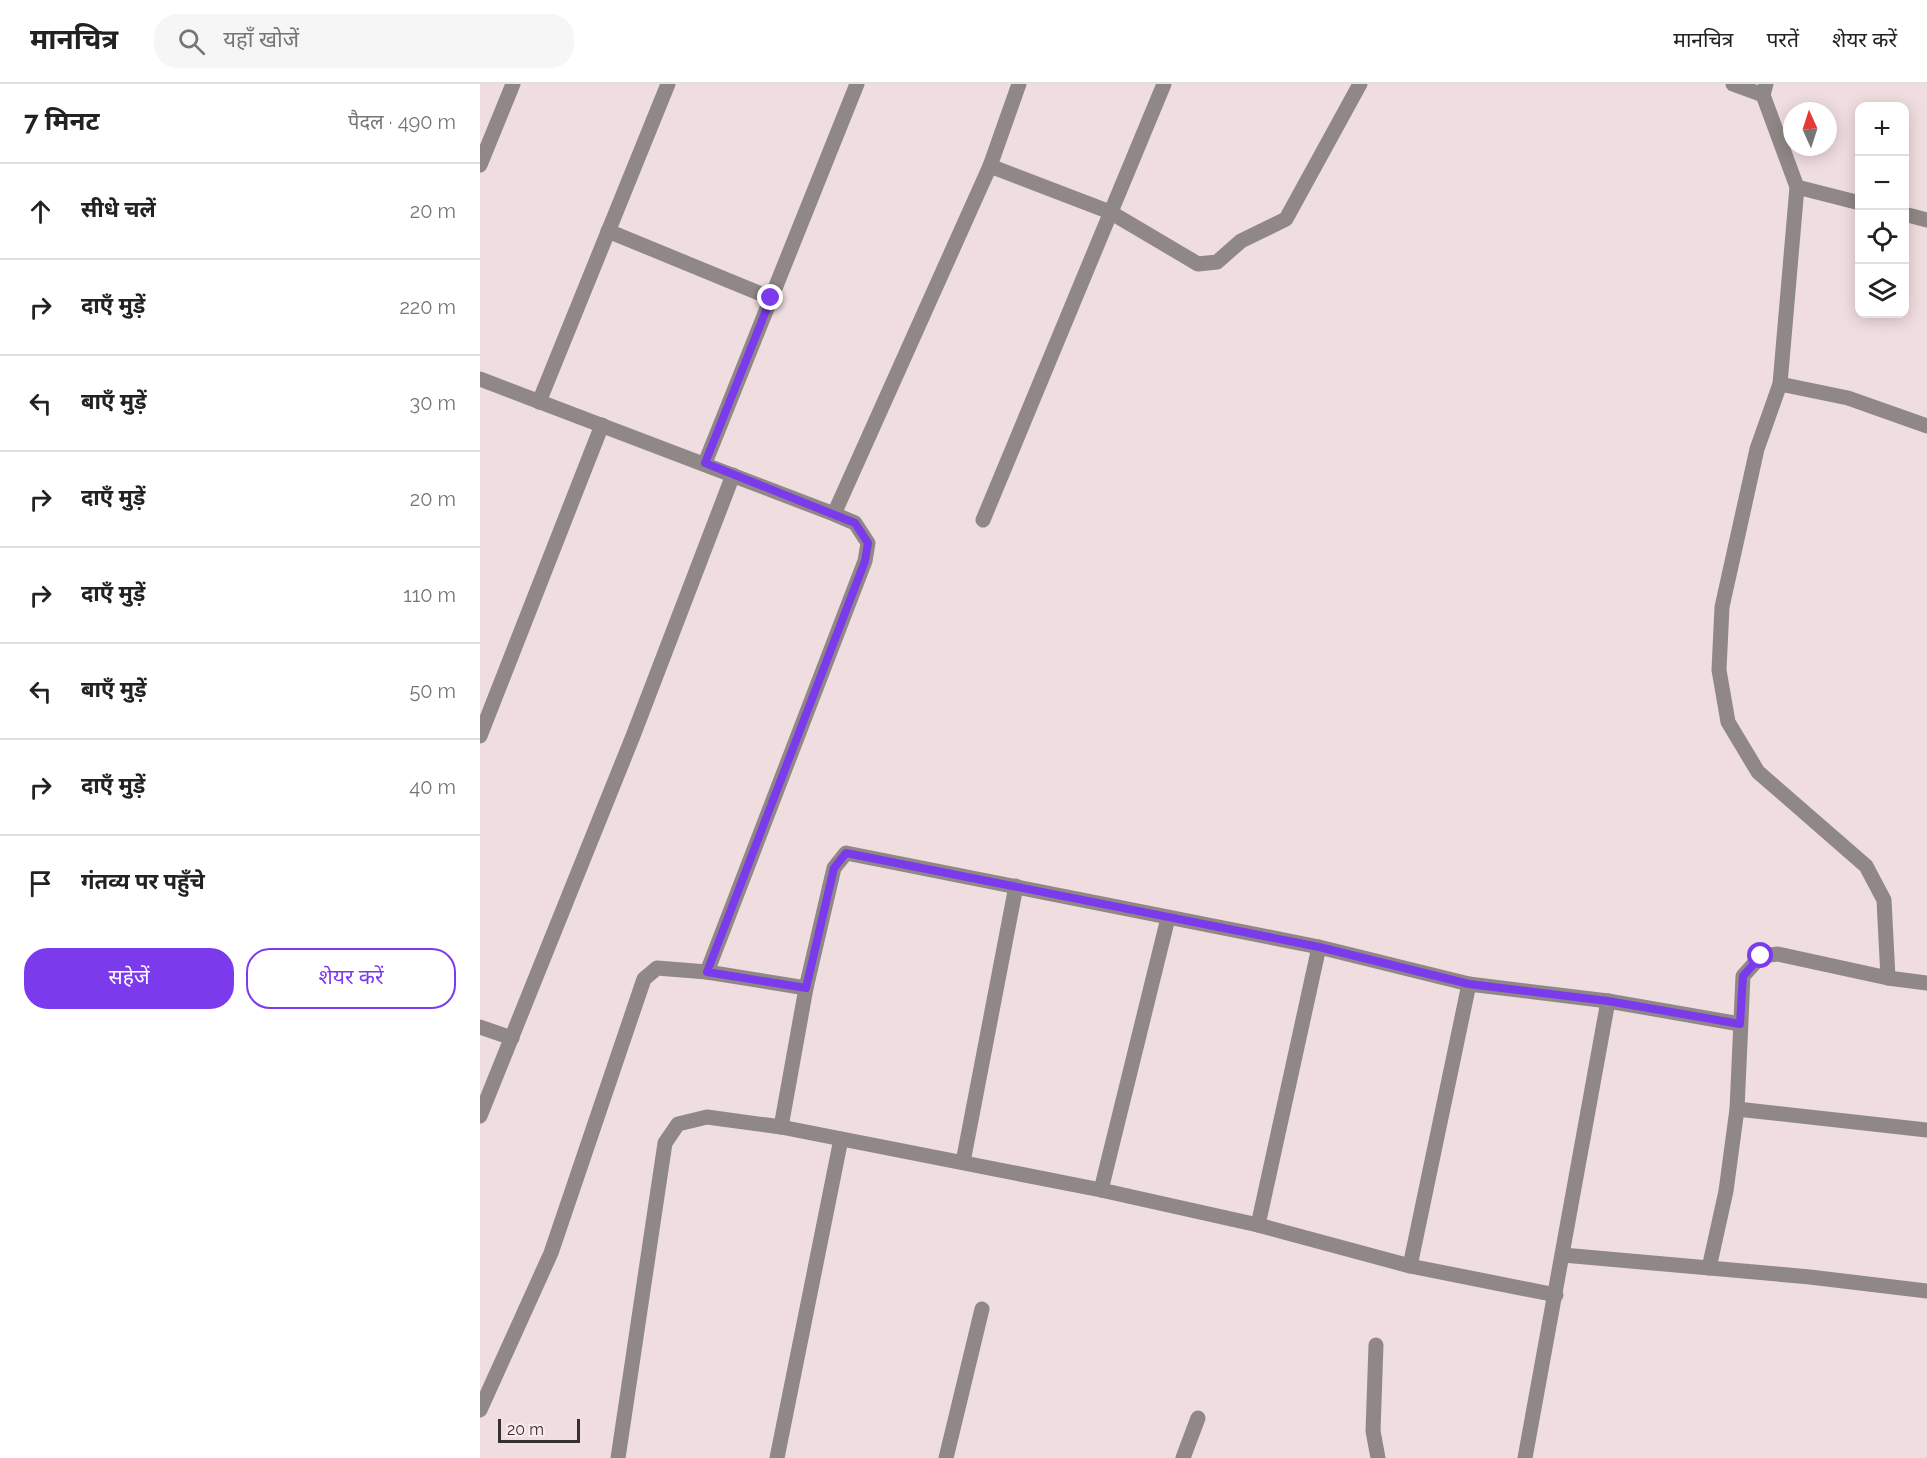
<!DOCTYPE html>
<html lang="hi">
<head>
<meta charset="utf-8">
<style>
	body { margin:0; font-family:Raleway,"Noto Sans Devanagari",sans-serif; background:#f6f6f6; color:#222 }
	.controls { position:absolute; right:18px; top:18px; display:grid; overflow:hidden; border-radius:12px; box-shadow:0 3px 15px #0003 }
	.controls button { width:54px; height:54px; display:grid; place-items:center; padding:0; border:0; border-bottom:2px solid #e0e0e0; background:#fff; color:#222; font:30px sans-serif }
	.compass { position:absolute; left:1303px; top:18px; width:54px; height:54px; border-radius:50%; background:#fff; box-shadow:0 3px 15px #0003; rotate:357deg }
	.scale { position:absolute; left:18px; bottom:15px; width:82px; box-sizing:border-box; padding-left:6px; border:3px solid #373031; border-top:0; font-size:16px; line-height:21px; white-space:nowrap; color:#373031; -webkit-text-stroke:4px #fdeaed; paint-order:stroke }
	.stop { position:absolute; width:18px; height:18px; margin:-14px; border:4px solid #7c3aed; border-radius:50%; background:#fff }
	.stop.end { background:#7c3aed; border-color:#fff; box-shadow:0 2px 6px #0008 }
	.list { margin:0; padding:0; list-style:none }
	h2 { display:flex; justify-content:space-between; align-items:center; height:78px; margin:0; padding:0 24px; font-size:26px }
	h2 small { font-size:20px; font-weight:400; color:#767676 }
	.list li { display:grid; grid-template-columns:39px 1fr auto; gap:18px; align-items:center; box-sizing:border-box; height:96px; padding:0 24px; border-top:2px solid #e0e0e0 }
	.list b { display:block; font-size:22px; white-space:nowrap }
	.list em { font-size:20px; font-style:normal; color:#767676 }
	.actions { display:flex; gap:12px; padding:18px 24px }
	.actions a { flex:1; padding:14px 0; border:2px solid #7c3aed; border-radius:24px; text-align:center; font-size:21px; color:#7c3aed }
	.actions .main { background:#7c3aed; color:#fff }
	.icon { flex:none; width:33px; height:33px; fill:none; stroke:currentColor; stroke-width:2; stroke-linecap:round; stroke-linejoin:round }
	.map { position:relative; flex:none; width:1447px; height:1374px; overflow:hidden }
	header { display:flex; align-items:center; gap:36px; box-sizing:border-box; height:84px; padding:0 30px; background:#fff; border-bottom:2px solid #e0e0e0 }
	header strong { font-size:28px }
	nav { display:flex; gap:33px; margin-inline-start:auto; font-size:21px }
	.search { width:420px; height:54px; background:#f6f6f6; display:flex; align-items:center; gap:15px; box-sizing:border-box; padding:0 21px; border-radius:24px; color:#767676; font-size:22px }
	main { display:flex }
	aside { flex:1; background:#fff }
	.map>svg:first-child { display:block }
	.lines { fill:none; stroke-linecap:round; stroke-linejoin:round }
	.minor { stroke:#908887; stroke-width:15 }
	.route { stroke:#7c3aed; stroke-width:8 }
</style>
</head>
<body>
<header>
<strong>मानचित्र</strong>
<div class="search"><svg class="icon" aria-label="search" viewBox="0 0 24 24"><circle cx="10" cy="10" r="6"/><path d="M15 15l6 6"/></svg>यहाँ खोजें</div>
<nav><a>मानचित्र</a><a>परतें</a><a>शेयर करें</a></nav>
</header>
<main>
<aside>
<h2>7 मिनट<small>पैदल · 490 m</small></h2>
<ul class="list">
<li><svg class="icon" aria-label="ahead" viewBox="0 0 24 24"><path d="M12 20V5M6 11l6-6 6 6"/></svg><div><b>सीधे चलें</b></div><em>20 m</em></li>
<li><svg class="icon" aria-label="right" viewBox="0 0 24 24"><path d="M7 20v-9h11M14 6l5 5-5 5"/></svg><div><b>दाएँ मुड़ें</b></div><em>220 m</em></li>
<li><svg class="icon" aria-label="left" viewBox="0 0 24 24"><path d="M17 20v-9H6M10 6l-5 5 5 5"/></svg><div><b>बाएँ मुड़ें</b></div><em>30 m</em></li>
<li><svg class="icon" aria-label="right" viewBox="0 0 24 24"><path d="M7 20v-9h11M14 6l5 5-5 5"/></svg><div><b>दाएँ मुड़ें</b></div><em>20 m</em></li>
<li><svg class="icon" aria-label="right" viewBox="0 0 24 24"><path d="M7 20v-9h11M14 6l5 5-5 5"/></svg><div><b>दाएँ मुड़ें</b></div><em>110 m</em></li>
<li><svg class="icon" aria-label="left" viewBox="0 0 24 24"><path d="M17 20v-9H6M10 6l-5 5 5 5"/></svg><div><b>बाएँ मुड़ें</b></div><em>50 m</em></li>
<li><svg class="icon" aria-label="right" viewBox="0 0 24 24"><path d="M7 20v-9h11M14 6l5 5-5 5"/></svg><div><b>दाएँ मुड़ें</b></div><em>40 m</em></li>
<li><svg class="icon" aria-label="arrive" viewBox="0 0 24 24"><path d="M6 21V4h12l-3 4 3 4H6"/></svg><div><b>गंतव्य पर पहुँचे</b></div></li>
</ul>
<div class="actions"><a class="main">सहेजें</a><a>शेयर करें</a></div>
</aside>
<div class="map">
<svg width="1447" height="1374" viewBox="0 0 1447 1374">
	<rect width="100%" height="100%" fill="#f0dde0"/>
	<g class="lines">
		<!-- minor -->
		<g class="minor">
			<path d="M1253 0 1283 11"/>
			<path d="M1286 0 1283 11 1317 103 1300 300 1277 365 1242 523 1239 586 1248 638 1278 688 1386 782 1404 816 1408 894"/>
			<path d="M0 81 33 0"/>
			<path d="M510 82 630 128 718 180 737 178 761 157 806 135 880 0"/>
			<path d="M1317 103 1380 119"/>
			<path d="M1424 130 1447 136"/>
			<path d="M128 147 291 214"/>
			<path d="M0 295 354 430 375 439 388 459 385 477 227 888 177 884 164 895 71 1169 0 1326"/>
			<path d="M1300 300 1368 314 1447 342"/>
			<path d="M59 318 188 0"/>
			<path d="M225 379 377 0"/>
			<path d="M354 430 510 82 539 0"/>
			<path d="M503 436 684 0"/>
			<path d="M0 652 122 341"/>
			<path d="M227 888 326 904"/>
			<path d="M0 943 32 954"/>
			<path d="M1257 1025 1447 1046"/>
			<path d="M0 1032 153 652 253 391"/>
			<path d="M301 1043 326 904 354 784 366 769 839 863 989 900 1128 917 1260 940"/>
			<path d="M483 1078 536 802"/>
			<path d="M621 1106 688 834"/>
			<path d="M778 1141 839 863"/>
			<path d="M1083 1171 1330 1193 1447 1207"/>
			<path d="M930 1182 989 900"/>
			<path d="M1229 1184 1246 1107 1257 1025 1263 892 1281 872 1298 870 1408 894 1447 899"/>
			<path d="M896 1261 893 1347 898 1374"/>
			<path d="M138 1374 185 1059 198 1040 227 1033 301 1043 621 1106 778 1141 930 1182 1076 1211"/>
			<path d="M297 1374 361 1055"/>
			<path d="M466 1374 502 1225"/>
			<path d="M703 1374 718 1334"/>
			<path d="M1045 1374 1128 917"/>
		</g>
	</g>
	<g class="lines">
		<!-- route -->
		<path class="route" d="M291 214 225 379 375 439 388 459 385 477 227 888 326 904 354 784 366 769 839 863 989 900 1128 917 1260 940 1263 892 1281 872"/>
	</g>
</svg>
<div class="controls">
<button>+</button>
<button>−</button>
<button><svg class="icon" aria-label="locate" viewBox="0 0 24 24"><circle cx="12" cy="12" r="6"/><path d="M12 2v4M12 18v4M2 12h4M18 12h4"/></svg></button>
<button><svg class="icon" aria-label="layers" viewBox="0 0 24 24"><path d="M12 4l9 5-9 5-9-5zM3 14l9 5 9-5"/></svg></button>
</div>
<svg class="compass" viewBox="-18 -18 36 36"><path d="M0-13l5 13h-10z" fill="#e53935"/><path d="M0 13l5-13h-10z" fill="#767676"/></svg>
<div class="scale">20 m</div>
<div class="stop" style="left:1281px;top:872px"></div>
<div class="stop end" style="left:291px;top:214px"></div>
</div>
</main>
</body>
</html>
